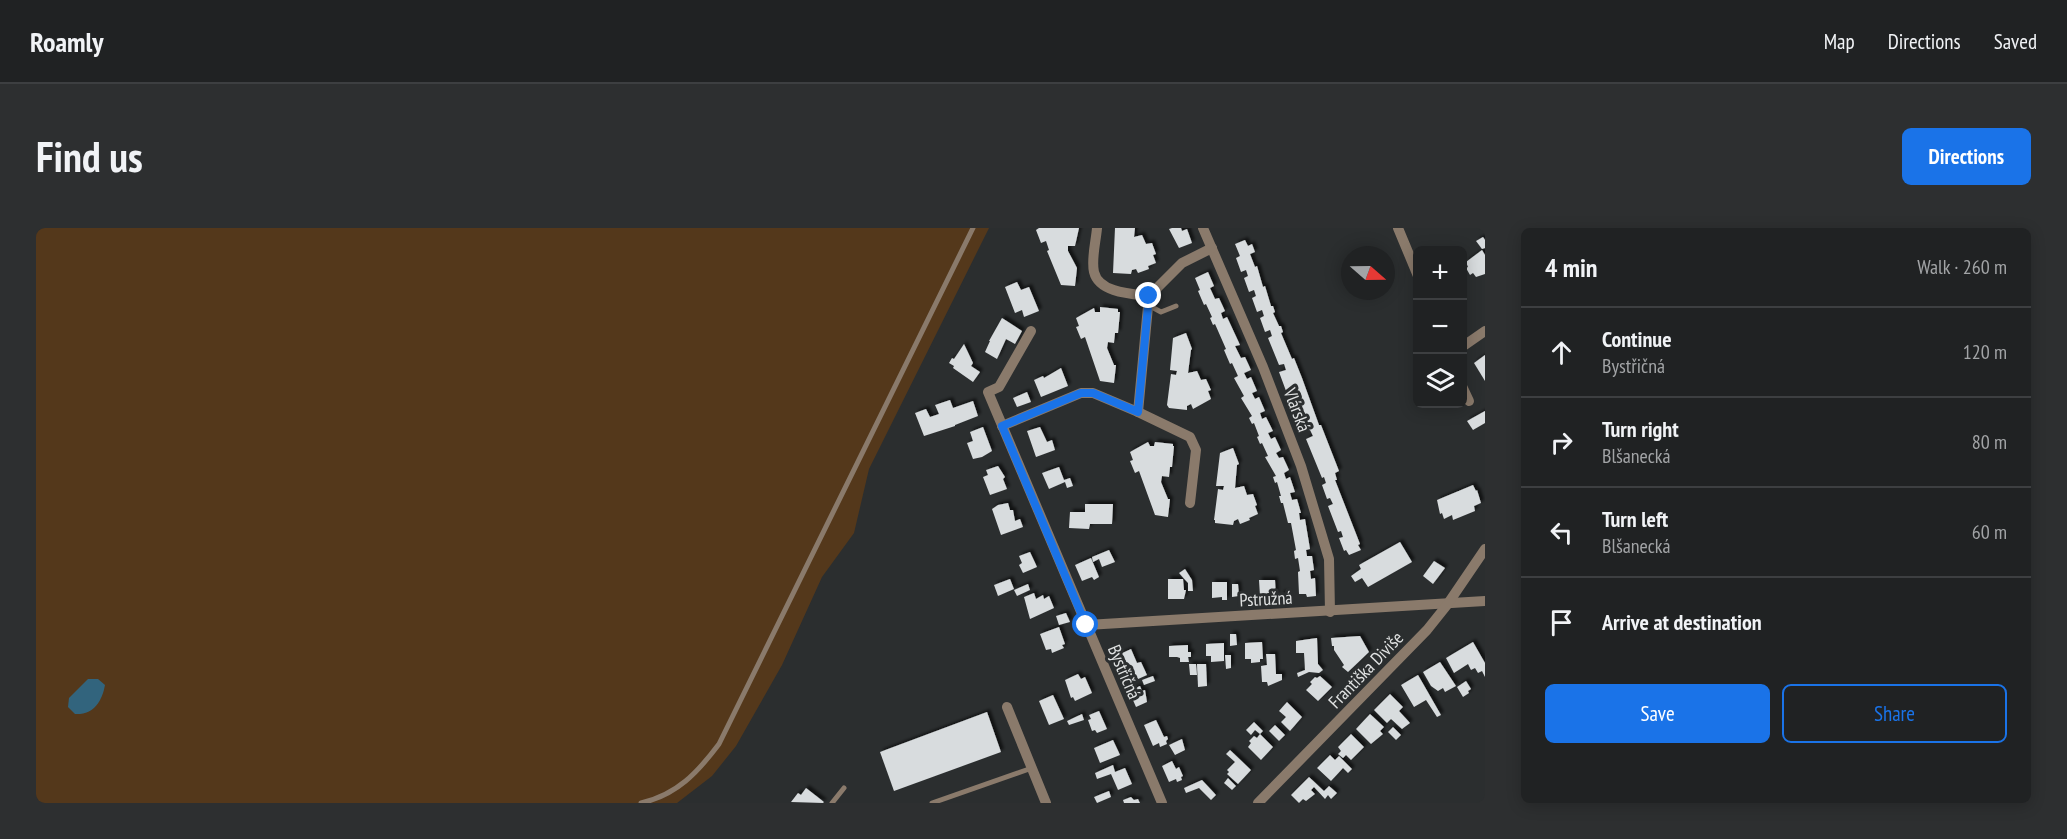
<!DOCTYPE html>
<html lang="en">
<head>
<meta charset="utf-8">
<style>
	body { margin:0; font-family:"PT Sans Narrow",sans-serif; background:#2d2f30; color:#f1f3f6 }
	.controls { position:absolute; right:18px; top:18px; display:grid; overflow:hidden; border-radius:9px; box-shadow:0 3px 15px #0003 }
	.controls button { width:54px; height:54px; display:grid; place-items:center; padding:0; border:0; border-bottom:2px solid #3d3f41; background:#202223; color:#f1f3f6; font:30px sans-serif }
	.compass { position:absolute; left:1305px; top:18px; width:54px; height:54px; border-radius:50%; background:#202223; box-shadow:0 3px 15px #0003; rotate:110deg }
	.stop { position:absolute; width:18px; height:18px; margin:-14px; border:4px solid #1a73e8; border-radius:50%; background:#fff }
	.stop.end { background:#1a73e8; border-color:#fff; box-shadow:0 2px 6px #0008 }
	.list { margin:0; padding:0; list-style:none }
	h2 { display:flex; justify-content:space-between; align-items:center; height:78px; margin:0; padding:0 24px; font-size:26px }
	h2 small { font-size:20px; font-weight:400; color:#a2a4a6 }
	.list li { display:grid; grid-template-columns:39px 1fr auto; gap:18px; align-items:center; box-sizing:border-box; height:90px; padding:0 24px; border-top:2px solid #3d3f41 }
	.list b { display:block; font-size:22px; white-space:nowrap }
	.list p { margin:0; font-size:20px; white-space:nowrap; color:#a2a4a6 }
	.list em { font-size:20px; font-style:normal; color:#a2a4a6 }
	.actions { display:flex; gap:12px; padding:18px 24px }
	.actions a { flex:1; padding:14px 0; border:2px solid #1a73e8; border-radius:9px; text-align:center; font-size:21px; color:#1a73e8 }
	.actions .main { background:#1a73e8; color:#fff }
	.icon { flex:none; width:33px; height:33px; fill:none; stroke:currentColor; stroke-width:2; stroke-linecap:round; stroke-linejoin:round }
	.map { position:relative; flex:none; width:1449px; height:575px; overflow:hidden; border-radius:9px }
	header { display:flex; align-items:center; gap:36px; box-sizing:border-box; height:84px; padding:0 30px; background:#202223; border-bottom:2px solid #3d3f41 }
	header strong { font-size:28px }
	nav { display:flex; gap:33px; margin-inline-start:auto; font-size:21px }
	.intro { display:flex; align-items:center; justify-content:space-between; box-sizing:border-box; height:144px; padding:0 36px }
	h1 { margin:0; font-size:42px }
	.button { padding:15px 27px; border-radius:9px; background:#1a73e8; color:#fff; font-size:21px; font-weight:700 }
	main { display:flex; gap:36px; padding:0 36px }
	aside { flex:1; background:#202223; border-radius:9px; box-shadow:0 3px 15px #0003 }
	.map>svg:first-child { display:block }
	.green { fill:#54381b }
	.water { fill:#32647d }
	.building { fill:#d8dcde; filter:url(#shadow) }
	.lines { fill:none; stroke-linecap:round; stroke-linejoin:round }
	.lane { stroke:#8a7a6b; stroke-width:5 }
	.street { stroke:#8a7a6b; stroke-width:10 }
	.route { stroke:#1a73e8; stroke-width:8 }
	.labels { text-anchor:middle; stroke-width:6; stroke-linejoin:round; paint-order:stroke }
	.street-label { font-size:18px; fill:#e1e3e3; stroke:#2b2e2f }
</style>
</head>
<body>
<header>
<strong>Roamly</strong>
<nav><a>Map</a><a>Directions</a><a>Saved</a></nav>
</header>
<div class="intro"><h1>Find us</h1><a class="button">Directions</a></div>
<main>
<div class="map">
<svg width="1449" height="575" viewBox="0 0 1449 575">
	<defs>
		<filter id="shadow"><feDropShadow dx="3" dy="-3" stdDeviation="1.5" flood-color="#0009"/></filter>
	</defs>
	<rect width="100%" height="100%" fill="#2b2e2f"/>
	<!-- green -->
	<path class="green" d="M0 0H953L833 241 818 305 786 349 746 437 700 518 676 548 641 575H0Z"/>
	<!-- water -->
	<path class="water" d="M52 451H62L69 457C66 473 58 487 39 486L32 479 33 470Z"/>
	<!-- building -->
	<g class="building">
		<path d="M1003 0H1043L1039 18H1032V23L1041 40 1039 58 1025 57 1011 23 1013 22 1010 13 1005 15 1000 2Z"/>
		<path d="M1079 0H1099L1098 9 1106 7 1110 16 1116 15 1120 26 1117 27 1120 35 1112 38 1113 41 1102 45 1100 41 1096 42 1095 46 1077 45Z"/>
		<path d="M1136 0H1145L1146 3 1151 1 1156 15 1143 20 1133 1Z"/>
		<path d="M1447 9 1449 12V20L1446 21 1440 13Z"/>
		<path d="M1209 12 1212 18 1216 16 1219 24 1214 26 1219 39 1221 38 1227 59 1229 58 1235 78H1237L1239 84 1237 85 1243 98H1245L1247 104 1245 105 1256 131 1258 130 1266 150 1283 197H1285L1303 243 1299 245 1301 252H1299L1324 316 1322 317 1325 322 1313 327 1310 322 1308 323 1303 310 1307 309 1305 303 1302 304 1292 278 1297 276 1294 270 1291 271 1286 257 1290 255 1288 249 1286 250 1270 211 1277 208 1274 202 1270 203 1259 176 1263 174 1261 168 1253 171 1243 144 1250 142 1248 136 1243 137 1232 110 1236 108 1234 102 1229 104 1224 90 1228 88 1226 82 1221 84 1216 70 1220 68 1218 62 1213 64 1208 50 1212 48 1210 42 1205 44 1200 30 1204 28 1199 16Z"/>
		<path d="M1446 22 1449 27V46L1440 49 1437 45 1434 47 1430 40 1432 39 1430 34Z"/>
		<path d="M1172 44 1178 58 1174 60 1179 71 1183 70 1189 83 1185 85 1187 91 1191 89 1204 117 1199 118 1205 130 1209 129 1215 142 1208 145 1211 151 1215 149 1221 163 1216 165 1219 171 1223 169 1229 183 1224 185 1226 191 1230 189 1237 203 1232 205 1235 211 1239 209 1245 222 1240 225 1243 230 1247 229 1253 242 1248 245 1250 251 1254 249 1259 264 1254 265 1256 272 1261 271 1265 285H1263L1264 292 1269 291 1274 321 1270 322 1271 328H1276L1278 342 1274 343 1275 351 1279 350 1280 368 1271 369 1270 366H1263L1262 344 1264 343 1262 330 1259 331 1258 323 1260 322 1255 295H1252L1247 275H1245L1243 268H1245L1241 254 1239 255 1237 249 1240 248 1229 229 1232 228 1226 215 1224 216 1221 209 1223 208 1218 195 1216 196 1213 190 1216 188 1205 170 1208 168 1198 150 1202 148 1196 135 1194 136 1188 122 1190 121 1179 96 1177 97 1174 90 1176 89 1170 76 1168 77 1162 63 1164 62 1159 50Z"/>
		<path d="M981 54 985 62 993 59 1003 83 988 89 986 82 979 85 969 59Z"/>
		<path d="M1064 79 1082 81V84H1084L1082 105H1079L1078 115 1072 114 1071 120 1078 137H1080L1078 155 1064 153 1049 109 1045 111 1040 99 1043 98 1040 90 1058 80 1059 84H1064Z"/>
		<path d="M966 90 986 103 979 116 970 111 961 131 949 124 954 113H953Z"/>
		<path d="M1150 105 1156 121 1155 122 1152 145 1161 143 1165 152 1170 151 1175 162 1172 163 1175 171 1157 181 1155 176 1151 178V182L1133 180 1131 177 1135 146 1140 147 1141 143 1134 142 1137 110Z"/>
		<path d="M928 116 937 135 935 138 944 144 937 154 917 140 918 138 913 135 916 130 918 131Z"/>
		<path d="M1449 127V153L1438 135Z"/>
		<path d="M1025 140 1032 158 1005 169 998 152 1007 148 1008 150Z"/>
		<path d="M991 164 995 174 981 179 977 170Z"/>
		<path d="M914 172 917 180 937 173 942 188 919 197V198L888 208 879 185 890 181 894 189 903 186 899 177Z"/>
		<path d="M1449 183V195L1437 202 1431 193Z"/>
		<path d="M947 199 956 223 946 229 937 231 931 215 937 213 934 204Z"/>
		<path d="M1004 199 1011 214 1016 212 1019 222 1000 229 991 203Z"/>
		<path d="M1112 214 1114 218H1118L1119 214 1137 216V218H1138L1136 239H1134L1133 249 1126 248 1125 254 1132 271H1134L1132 289 1119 287 1103 243 1099 245 1094 233 1097 232 1094 224Z"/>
		<path d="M1197 220 1203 236 1201 237 1199 260 1208 258 1211 267 1217 266 1221 277 1219 278 1222 286 1213 290 1214 292 1204 296 1202 291 1198 293 1197 297 1179 295V292H1178L1182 261 1187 262 1188 258H1180L1184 225Z"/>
		<path d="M962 238 969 249 967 251 971 261 954 267 947 249 952 247 950 242Z"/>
		<path d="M1023 239 1028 252 1034 250 1037 258 1031 260 1029 254 1013 261 1006 245Z"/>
		<path d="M1437 257 1440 263 1441 262 1445 275 1438 278 1439 283 1417 292 1416 287 1408 291 1406 285 1404 286 1401 272Z"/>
		<path d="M972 275 974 282H977L979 293 984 291 987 299 965 307 956 281 962 277Z"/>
		<path d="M1049 276H1077L1076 296H1054L1053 301 1033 300 1034 284H1049Z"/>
		<path d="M1364 314 1376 334 1332 359 1326 350 1319 354 1315 348 1325 341 1323 337Z"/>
		<path d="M1073 322 1079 334 1066 339 1063 331 1057 334 1056 329Z"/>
		<path d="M994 324 1001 339 987 345 983 337 986 335 983 328Z"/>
		<path d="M1055 330 1063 349 1058 352 1056 349 1046 353 1039 337Z"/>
		<path d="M1398 333 1409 340 1397 356 1387 348Z"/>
		<path d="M1149 341 1156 352 1157 363H1152V355L1143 345Z"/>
		<path d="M974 351 978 361 962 368 958 357Z"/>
		<path d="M1132 351H1147L1148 362H1150L1148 371H1132Z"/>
		<path d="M1223 352H1239L1240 370H1231V367L1224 368Z"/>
		<path d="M1176 354H1191V372H1186V369L1176 370Z"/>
		<path d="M992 356 994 362 981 368 978 362Z"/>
		<path d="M1196 356H1202L1203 368 1196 369Z"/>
		<path d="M998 365 1000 371 1007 367 1008 371 1013 368 1018 380 994 391 988 369Z"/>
		<path d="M1245 365H1250L1251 376H1245Z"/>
		<path d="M1030 385 1034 394 1023 397 1020 388Z"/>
		<path d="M1023 399 1029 416 1026 417 1028 420 1016 425 1015 421 1010 422 1004 406Z"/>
		<path d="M1194 406H1200L1201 417 1194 418Z"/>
		<path d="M1324 408 1333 424 1312 444 1306 439 1308 437 1298 422V418H1296L1295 410Z"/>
		<path d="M1281 410 1282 436 1287 442 1283 445 1273 444 1262 449 1261 445 1269 442 1268 425H1260V413Z"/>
		<path d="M1226 414 1227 431H1224V434L1215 435V431H1209V415Z"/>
		<path d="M1437 414 1449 435V449L1446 443 1442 445 1439 440 1435 442 1432 436 1418 445 1410 430Z"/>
		<path d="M1188 415V433L1175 434V428H1170V416Z"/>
		<path d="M1152 417V424H1155V429H1152L1153 434H1144V430L1141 429H1133V418Z"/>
		<path d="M1095 421 1101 435 1105 434 1111 447 1091 456 1078 429Z"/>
		<path d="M1230 426H1239L1240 446H1246V452L1232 458 1231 454H1226L1225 438 1231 437Z"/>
		<path d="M1189 427H1195V440L1190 441Z"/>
		<path d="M1404 434 1420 458 1409 464 1407 460 1402 463 1395 458 1387 444Z"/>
		<path d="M1153 436H1160L1161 447H1154Z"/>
		<path d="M1161 436H1170L1171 458 1162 459Z"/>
		<path d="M1042 446 1045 451 1049 449 1056 465 1039 473 1037 469 1035 470 1029 452Z"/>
		<path d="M1382 447 1405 487 1401 489 1390 472 1378 479 1365 457Z"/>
		<path d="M1117 448 1119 453 1108 457 1106 452Z"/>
		<path d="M1284 448 1296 459 1282 473 1270 462 1276 456 1274 454 1279 449 1281 450Z"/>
		<path d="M1430 453 1435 461 1432 463 1433 465 1427 469 1421 459Z"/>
		<path d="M1104 458 1106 463 1109 462 1111 474 1100 479 1093 463Z"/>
		<path d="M1354 466 1367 479 1363 483 1374 495 1366 501 1355 491 1351 495 1338 482Z"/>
		<path d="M1017 467 1028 491 1013 497 1003 473Z"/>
		<path d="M1251 474 1266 489 1254 503 1245 494 1250 489 1243 483Z"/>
		<path d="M1063 483 1071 501 1061 505 1059 502 1056 503 1052 492 1055 491 1053 487Z"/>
		<path d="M951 484 965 524 858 563 844 524Z"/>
		<path d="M1046 486 1048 492 1033 497 1031 493Z"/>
		<path d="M1334 486 1348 499 1344 503 1347 506 1335 516 1320 501Z"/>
		<path d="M1120 492 1128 509 1131 508 1132 511 1130 513 1131 516 1124 519 1123 515 1117 518 1108 497Z"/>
		<path d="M1218 494 1227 503 1224 506 1219 502 1215 507 1210 502Z"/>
		<path d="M1239 497 1249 507 1243 513 1233 503Z"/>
		<path d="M1357 499 1365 507 1360 512 1352 504Z"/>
		<path d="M1224 506 1237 519 1225 532 1212 519 1215 515 1213 513 1218 508 1221 510Z"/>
		<path d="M1315 506 1328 519 1315 532 1310 527 1307 530 1302 526 1305 523 1302 519Z"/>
		<path d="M1146 511 1149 522 1139 527 1133 517Z"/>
		<path d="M1077 512 1084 527 1064 535 1058 520Z"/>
		<path d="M1194 522 1215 542 1202 556 1191 546 1193 544 1191 542 1199 534 1190 526Z"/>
		<path d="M1294 527 1299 532 1303 528 1316 541 1312 545 1307 540 1295 553 1281 540Z"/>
		<path d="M1136 533 1140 541 1143 539 1147 548 1145 549 1146 552 1141 554 1140 551 1133 554 1126 538Z"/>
		<path d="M1077 537 1079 544 1089 540 1096 556 1082 562 1075 546 1061 551 1059 545Z"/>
		<path d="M1273 549 1288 563 1293 558 1301 565 1295 571 1292 567 1289 571 1278 559 1275 562 1279 566 1270 573 1267 571 1263 575 1255 567Z"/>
		<path d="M1192 550 1200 558 1196 562 1188 555Z"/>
		<path d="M1166 552 1180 567 1175 572 1163 560 1150 565 1148 560Z"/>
		<path d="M770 560 788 574 787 575 755 574 762 565 765 567Z"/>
		<path d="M1073 563 1075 569 1061 575 1058 569Z"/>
		<path d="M1095 569 1098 572 1102 571 1104 575H1088L1087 572Z"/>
	</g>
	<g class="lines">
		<!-- lane -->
		<g class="lane">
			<path d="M1112 77 1125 84 1140 78"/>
			<path d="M605 575C641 567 662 544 683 516L937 0"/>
			<path d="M796 575 808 560"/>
			<path d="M896 575 996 540"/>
		</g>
		<!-- street -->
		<g class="street">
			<path d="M1061 0C1060 13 1055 31 1058 44 1063 65 1096 66 1113 68"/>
			<path d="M1167 0 1227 139 1265 238 1293 331 1294 384"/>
			<path d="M1362 0 1382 48"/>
			<path d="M995 103 963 159 952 164 1126 575"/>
			<path d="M1426 119 1449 103"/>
			<path d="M1426 158 1433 173"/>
			<path d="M1102 184 1113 68 1146 35 1176 20"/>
			<path d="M966 198 1045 165H1057L1102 184 1154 209 1160 222 1154 275"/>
			<path d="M1051 397 1449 373"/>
			<path d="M971 479 1010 575"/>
			<path d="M1222 575 1391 402 1411 377 1449 321"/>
		</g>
	</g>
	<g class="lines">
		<!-- route -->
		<path class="route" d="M1050 397 966 198 1045 165H1057L1102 184 1113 68"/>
	</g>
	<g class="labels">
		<!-- street labels -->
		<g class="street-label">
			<text transform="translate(1261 182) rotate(69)" y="6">Vlárská</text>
			<text transform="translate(1230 371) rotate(-3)" y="6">Pstružná</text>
			<text transform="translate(1330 442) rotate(-46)" y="6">Františka Diviše</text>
			<text transform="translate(1088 444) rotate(67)" y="6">Bystřičná</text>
		</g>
	</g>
</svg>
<div class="controls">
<button>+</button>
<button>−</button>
<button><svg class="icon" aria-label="layers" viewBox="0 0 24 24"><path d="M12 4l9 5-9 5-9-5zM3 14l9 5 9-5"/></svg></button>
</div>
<svg class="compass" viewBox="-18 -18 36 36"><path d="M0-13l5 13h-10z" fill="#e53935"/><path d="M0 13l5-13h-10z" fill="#a2a4a6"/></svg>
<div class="stop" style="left:1050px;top:397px"></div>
<div class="stop end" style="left:1113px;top:68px"></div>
</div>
<aside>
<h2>4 min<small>Walk · 260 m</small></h2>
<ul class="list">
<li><svg class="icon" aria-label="ahead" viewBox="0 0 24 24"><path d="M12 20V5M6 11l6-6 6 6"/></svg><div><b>Continue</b><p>Bystřičná</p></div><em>120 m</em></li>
<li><svg class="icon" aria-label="right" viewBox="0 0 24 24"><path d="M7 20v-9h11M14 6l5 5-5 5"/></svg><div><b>Turn right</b><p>Blšanecká</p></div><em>80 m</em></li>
<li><svg class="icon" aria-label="left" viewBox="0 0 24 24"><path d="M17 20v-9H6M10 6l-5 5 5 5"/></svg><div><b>Turn left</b><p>Blšanecká</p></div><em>60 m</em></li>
<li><svg class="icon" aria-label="arrive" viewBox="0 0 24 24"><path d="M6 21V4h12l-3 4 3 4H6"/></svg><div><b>Arrive at destination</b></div></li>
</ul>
<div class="actions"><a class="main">Save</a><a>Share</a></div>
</aside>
</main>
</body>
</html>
